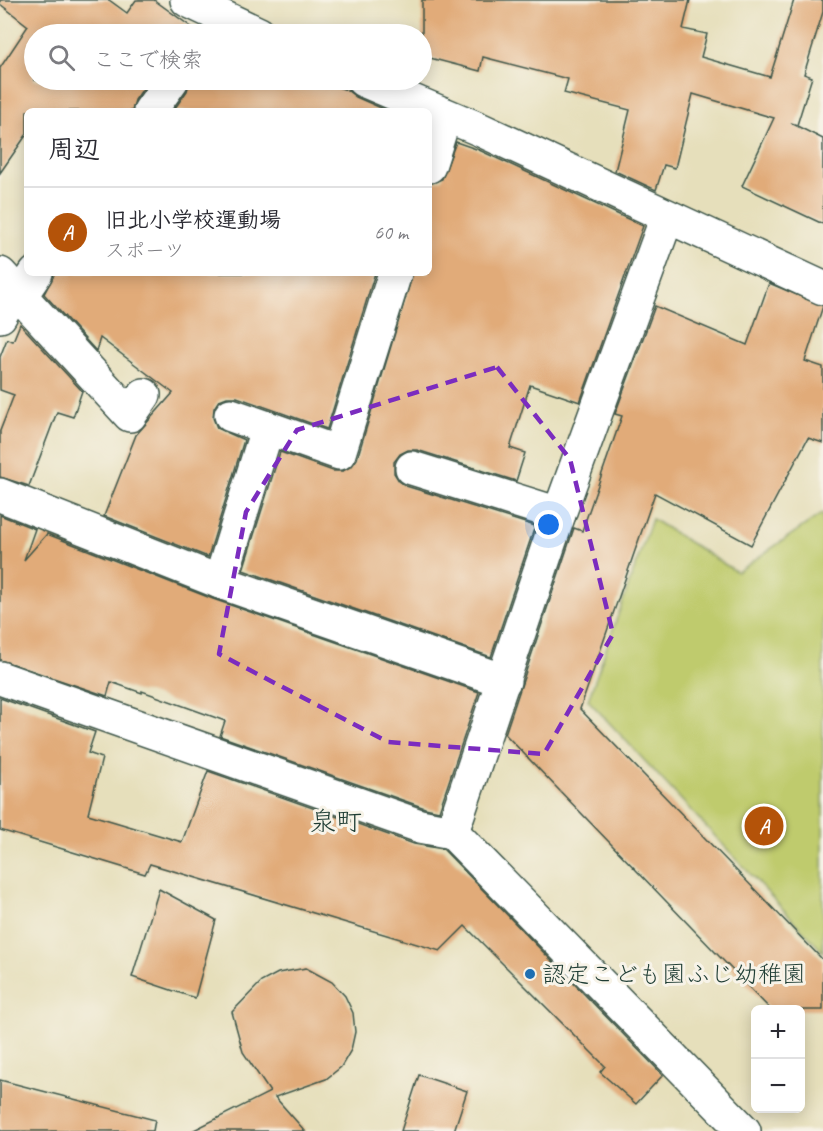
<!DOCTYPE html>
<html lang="ja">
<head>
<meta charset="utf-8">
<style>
	body { margin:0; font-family:Caveat,"Klee One",sans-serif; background:#f7f7f7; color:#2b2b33 }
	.controls { position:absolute; right:18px; bottom:18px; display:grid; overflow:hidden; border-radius:9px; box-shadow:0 3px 15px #0003 }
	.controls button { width:54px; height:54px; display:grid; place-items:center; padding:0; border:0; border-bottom:2px solid #e1e1e2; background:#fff; color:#2b2b33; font:30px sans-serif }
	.you { position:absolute; left:549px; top:525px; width:21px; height:21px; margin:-15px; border:4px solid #fff; border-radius:50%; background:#1a73e8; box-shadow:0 0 0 9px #1a73e833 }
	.badge { display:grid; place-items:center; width:39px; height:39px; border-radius:50%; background:#b45309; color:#fff; font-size:20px; font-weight:700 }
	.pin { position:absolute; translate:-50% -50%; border:3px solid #fff; box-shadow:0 2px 6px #0006 }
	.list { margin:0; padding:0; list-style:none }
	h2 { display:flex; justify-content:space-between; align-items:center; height:78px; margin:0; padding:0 24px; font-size:26px }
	h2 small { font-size:20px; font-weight:400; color:#7c7c81 }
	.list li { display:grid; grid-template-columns:39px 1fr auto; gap:18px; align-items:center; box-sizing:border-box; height:90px; padding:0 24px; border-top:2px solid #e1e1e2 }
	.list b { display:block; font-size:22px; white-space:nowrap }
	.list p { margin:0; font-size:20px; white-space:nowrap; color:#7c7c81 }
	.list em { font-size:20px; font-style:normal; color:#7c7c81 }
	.icon { flex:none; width:33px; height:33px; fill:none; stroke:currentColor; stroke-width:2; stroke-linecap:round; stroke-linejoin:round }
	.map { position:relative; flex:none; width:823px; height:1131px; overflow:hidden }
	.search { position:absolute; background:#fff; box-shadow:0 3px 15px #0003; left:24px; top:24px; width:408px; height:66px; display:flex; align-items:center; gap:15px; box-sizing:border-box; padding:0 21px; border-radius:33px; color:#7c7c81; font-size:22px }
	.panel { position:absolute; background:#fff; box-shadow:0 3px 15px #0003; left:24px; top:108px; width:408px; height:168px; border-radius:9px }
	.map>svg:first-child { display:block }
	.green { fill:#bfcb6d; stroke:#6f8450; stroke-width:1.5 }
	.building { fill:#e1ab79 }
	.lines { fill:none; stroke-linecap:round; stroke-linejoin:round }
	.street-casing { stroke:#3d5548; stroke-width:36 }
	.street { stroke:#fff; stroke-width:33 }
	.marked { fill:none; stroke:#7b2cbf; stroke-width:4.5; stroke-dasharray:12 8; stroke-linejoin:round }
	.poi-dot { fill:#1f6fb2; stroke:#f7f3e8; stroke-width:2 }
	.labels { text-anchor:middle; stroke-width:6; stroke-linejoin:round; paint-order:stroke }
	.poi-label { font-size:24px; fill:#1f3d34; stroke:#f7f3e8; text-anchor:start }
	.neighbourhood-label { font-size:26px; fill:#1f3d34; stroke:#f7f3e8 }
</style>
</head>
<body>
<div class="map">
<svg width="823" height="1131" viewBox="0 0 823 1131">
	<rect width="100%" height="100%" fill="#f7f3e8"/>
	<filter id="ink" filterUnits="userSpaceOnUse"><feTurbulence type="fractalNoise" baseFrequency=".0167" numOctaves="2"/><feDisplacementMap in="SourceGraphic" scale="12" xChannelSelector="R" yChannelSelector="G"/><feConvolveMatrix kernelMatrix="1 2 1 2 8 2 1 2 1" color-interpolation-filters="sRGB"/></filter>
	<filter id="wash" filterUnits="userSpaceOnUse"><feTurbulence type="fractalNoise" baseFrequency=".008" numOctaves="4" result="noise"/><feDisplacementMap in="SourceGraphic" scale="24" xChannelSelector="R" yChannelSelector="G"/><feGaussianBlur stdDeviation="1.35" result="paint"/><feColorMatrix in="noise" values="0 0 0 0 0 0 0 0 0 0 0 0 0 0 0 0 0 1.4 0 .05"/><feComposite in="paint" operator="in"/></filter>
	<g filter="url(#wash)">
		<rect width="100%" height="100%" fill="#e6dfbb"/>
		<!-- green -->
		<path class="green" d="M823 513V952L588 700 652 519 737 572Z"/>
		<g id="blocks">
			<!-- building -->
			<g class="building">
				<path d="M0 0H109L127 13 136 0H154L201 34H34V80H149L135 100 132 111H27V134L0 173V68L28 26 0 4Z"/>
				<path d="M422 0H690L683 29 707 34 701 57 770 77 794 0H823V12L804 74 812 77 797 125 791 123 823 139V224L742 186 774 118 693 94 675 168 664 165 656 190 615 171 630 110 564 93 568 79 483 57 480 71 422 56Z"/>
				<path d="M190 80H315L347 90 356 97 388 111H173L187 91Z"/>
				<path d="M456 142 479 150 643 226 580 402 530 385 510 448 525 453 516 481 417 450H408L400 454 394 462V473L399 481 406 486 535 526 491 657 243 570 280 452 333 471H343L352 466 357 459 413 273H429V184L442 179Z"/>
				<path d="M55 273H375L327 429 237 397H227L219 400 214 408 213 418 217 428 244 440 208 557 104 516 136 435 173 393 100 338 96 351 44 294Z"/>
				<path d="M769 283 823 306 805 361 823 367V443L808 438 751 545 655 493 580 709 823 960V1010H771L505 734 574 528 582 531 622 416 615 414 655 306 747 345Z"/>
				<path d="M20 324 82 391 73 417 57 412 29 486 0 477V431L14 395 0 390V357L7 339 13 341Z"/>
				<path d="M0 515 35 529 24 560 47 534 213 599 479 692 439 811 425 808 220 736 225 721 142 691V693L111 682 107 696 0 660Z"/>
				<path d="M0 698 95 732 88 753 102 758 88 814 182 842 208 771 414 844 443 849 663 1075 636 1104 600 1072 605 1066 465 926 440 951 150 864 145 874 0 830Z"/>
				<path d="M159 889 216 920 195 998 132 977Z"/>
				<path d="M306 968 332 982 345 996 353 1013 355 1032 351 1050 341 1067 326 1079 275 1097 305 1131H192L270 1092 243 1052 232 1012 261 982 278 973Z"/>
				<path d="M419 1075 467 1091 454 1131H401Z"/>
				<path d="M0 1080 155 1120 153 1131H0Z"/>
			</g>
		</g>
	</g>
	<g filter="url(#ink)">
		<use href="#blocks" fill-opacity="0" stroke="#3d5548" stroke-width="1.5"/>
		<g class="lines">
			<!-- street casing -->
			<g class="street-casing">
				<g id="street">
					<path d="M187 0 259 34"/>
					<path d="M363 80 479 129 823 288"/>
					<path d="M150 111 172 80"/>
					<path d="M429 166 445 116"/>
					<path d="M0 274 130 415 144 395"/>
					<path d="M0 316 5 307 21 295 36 273"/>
					<path d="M231 415 339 453 395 273"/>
					<path d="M412 468 559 514"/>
					<path d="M0 495 220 582 504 681"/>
					<path d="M220 582 267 429"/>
					<path d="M0 678 420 826 452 832 744 1131"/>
					<path d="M452 832 559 514 667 217"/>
				</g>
			</g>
			<!-- street -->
			<use href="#street" class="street"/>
		</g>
	</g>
	<!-- marked area -->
	<path class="marked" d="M497 367 570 459 613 634 544 754 388 742 219 654 246 512 297 430Z"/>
	<!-- markers -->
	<circle class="poi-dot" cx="530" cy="974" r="6"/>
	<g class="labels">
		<!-- poi labels -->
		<g class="poi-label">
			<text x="542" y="982">認定こども園ふじ幼稚園</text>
		</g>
		<!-- neighbourhood labels -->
		<g class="neighbourhood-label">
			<text x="336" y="830">泉町</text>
		</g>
	</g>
</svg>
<div class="controls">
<button>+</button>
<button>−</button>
</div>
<div class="you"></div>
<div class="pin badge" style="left:764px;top:826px">A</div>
<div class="search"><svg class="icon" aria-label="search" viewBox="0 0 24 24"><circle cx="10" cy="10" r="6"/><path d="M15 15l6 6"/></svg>ここで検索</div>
<section class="panel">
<h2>周辺<small></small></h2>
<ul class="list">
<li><span class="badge">A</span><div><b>旧北小学校運動場</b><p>スポーツ</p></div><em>60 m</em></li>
</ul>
</section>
</div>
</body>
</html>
